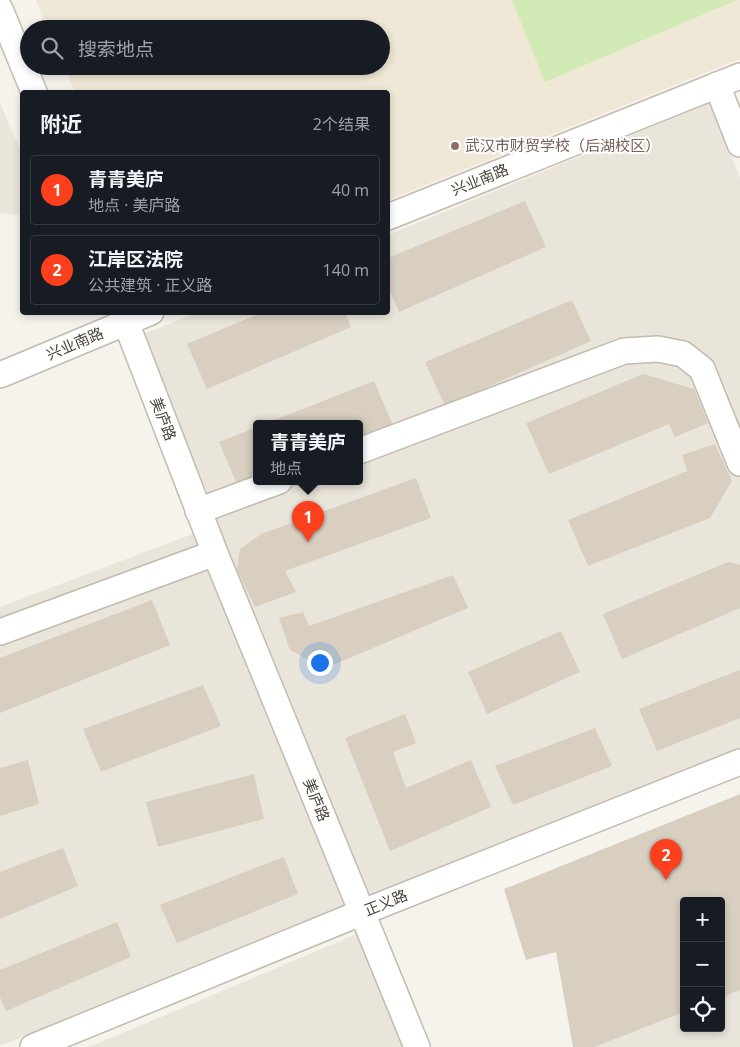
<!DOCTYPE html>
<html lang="zh">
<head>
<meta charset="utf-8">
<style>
	body { margin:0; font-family:"Open Sans","Noto Sans SC",sans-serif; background:#20242c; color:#f1f3f6 }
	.controls { position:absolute; right:15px; bottom:15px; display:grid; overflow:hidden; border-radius:5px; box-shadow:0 2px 8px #0003 }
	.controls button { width:45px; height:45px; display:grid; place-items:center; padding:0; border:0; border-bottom:1px solid #363941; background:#171b24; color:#f1f3f6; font:25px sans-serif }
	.you { position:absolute; left:319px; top:662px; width:18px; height:18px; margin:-12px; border:4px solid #fff; border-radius:50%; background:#1a73e8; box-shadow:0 0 0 8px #1a73e833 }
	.badge { display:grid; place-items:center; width:32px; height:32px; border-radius:50%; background:#fc3f1d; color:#fff; font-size:16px; font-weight:700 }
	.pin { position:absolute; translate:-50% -41px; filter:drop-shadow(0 1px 2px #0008) }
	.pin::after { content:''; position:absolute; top:26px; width:18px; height:15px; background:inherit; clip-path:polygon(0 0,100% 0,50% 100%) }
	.popup { position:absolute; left:253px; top:420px; width:110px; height:65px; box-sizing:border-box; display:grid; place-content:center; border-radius:5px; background:#171b24; filter:drop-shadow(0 1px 4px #0005); font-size:16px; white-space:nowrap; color:#9ea1a6 }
	.popup b { font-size:19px; color:#f1f3f6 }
	.popup::after { content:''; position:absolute; left:50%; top:100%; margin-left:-10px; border:10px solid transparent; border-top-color:#171b24 }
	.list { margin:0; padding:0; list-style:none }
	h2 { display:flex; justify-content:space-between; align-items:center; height:65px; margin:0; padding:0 20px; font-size:21px }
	h2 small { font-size:16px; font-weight:400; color:#9ea1a6 }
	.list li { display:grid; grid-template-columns:32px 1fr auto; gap:15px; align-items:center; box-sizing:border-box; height:70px; margin:0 10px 10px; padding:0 10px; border:1px solid #363941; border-radius:5px }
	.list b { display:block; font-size:19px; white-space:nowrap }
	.list p { margin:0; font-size:16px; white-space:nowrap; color:#9ea1a6 }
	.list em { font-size:16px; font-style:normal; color:#9ea1a6 }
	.icon { flex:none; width:28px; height:28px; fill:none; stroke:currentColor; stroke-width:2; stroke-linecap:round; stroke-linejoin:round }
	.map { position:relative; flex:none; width:740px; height:1047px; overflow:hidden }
	.search { position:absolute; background:#171b24; box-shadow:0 2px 8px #0003; left:20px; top:20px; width:370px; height:55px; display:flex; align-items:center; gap:12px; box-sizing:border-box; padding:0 18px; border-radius:28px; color:#9ea1a6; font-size:19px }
	.panel { position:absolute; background:#171b24; box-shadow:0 2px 8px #0003; left:20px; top:90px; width:370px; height:225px; border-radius:5px }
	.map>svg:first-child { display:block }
	.residential { fill:#eae5da; fill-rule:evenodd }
	.education { fill:#efe8d6 }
	.green { fill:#d2eab5 }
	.building { fill:#d8cfc1 }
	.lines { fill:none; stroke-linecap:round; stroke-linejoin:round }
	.minor-casing { stroke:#c2bbae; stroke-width:28 }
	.minor { stroke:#fff; stroke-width:25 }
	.education-dot { fill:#8d6e63; stroke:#fff; stroke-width:2 }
	.labels { text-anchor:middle; stroke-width:4; stroke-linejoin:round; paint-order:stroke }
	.education-label { font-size:15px; fill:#785e54; stroke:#fff; text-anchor:start }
	.street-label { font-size:15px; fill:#4b4439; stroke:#fff }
</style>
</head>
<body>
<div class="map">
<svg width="740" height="1047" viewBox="0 0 740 1047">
	<rect width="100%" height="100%" fill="#f6f3ec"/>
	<!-- residential -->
	<g class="residential">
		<path d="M0 103 22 154V214L18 215 0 213Z"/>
		<path d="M710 103 740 178V752L0 1046V607L219 524 143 334 197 313 388 312V235ZM257 423H359V481H257Z"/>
		<path d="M357 934 405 1047H88L135 1028Z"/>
		<path d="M740 990V1047H595L684 1012V1028H721V998Z"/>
	</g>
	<!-- education -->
	<path class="education" d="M36 0H740V59L388 200V92H75L64 66H381V29H48Z"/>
	<!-- green -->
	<path class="green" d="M512 0H737L545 82Z"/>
	<!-- building -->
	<g class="building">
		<path d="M525 201 546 247 399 312 388 287V258Z"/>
		<path d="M572 300 591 341 445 406 425 362Z"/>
		<path d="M263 312H345L351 327 207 389 187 344Z"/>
		<path d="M643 374 694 389 708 423 675 437 669 424 549 474 526 423Z"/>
		<path d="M374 381 394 428 359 442V423H267Z"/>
		<path d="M257 427V481L240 491 219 442Z"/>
		<path d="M715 444 732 481 710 518 588 566 568 520 687 471 682 455Z"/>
		<path d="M416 478 431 518 285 571 296 592 255 607 237 570 240 549 261 534Z"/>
		<path d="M728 562 740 565V608L622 659 603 614Z"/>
		<path d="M453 575 468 608 335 664H316L290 650 279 618 303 612 309 626Z"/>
		<path d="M152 600 170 645 0 713V658Z"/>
		<path d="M561 631 580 672 487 714 468 672Z"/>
		<path d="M740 670V718L657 751 639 709Z"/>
		<path d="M203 685 221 726 101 772 83 729Z"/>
		<path d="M405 714 416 743 393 752 406 788 471 760 491 807 390 851 345 738Z"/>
		<path d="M595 728 612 766 513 805 495 766Z"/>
		<path d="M28 760 39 804 0 816V768Z"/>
		<path d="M254 774 264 819 158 847 146 802Z"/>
		<path d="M740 794V990L721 998V901H684V1012L595 1047H573L556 952 526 960 504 889Z"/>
		<path d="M63 848 78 886 0 919V872Z"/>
		<path d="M284 857 298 894 177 943 160 905Z"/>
		<path d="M117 922 131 957 6 1011 0 997V970Z"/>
	</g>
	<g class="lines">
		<!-- minor casing -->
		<g class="minor-casing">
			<g id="minor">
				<path d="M0 9 34 92"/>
				<path d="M717 85 740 144"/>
				<path d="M388 217 740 76"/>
				<path d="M122 312 215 553 417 1047"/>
				<path d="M0 375 151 312"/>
				<path d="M359 451 624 351 658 349 683 354 702 369 740 463"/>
				<path d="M198 511 279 481"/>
				<path d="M0 632 215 553"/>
				<path d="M33 1047 363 912 740 762"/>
			</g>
		</g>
		<!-- minor -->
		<use href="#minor" class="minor"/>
	</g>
	<!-- markers -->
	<circle class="education-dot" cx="455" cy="146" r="5"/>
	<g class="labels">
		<!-- education labels -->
		<g class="education-label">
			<text x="465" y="151">武汉市财贸学校（后湖校区）</text>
		</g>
		<!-- street labels -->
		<g class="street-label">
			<text transform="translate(480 180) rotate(-22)" y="5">兴业南路</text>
			<text transform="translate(75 344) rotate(-23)" y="5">兴业南路</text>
			<text transform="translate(163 419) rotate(69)" y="5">美庐路</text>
			<text transform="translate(316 800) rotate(68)" y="5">美庐路</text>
			<text transform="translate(386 903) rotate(-22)" y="5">正义路</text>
		</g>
	</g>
</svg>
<div class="controls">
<button>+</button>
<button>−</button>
<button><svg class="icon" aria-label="locate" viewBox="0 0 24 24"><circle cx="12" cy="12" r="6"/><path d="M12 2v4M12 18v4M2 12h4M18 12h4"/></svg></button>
</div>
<div class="you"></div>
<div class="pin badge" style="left:308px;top:542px">1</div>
<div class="popup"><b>青青美庐</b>地点</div>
<div class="pin badge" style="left:666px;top:880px">2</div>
<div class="search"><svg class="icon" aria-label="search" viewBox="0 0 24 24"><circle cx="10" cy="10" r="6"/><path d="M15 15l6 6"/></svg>搜索地点</div>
<section class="panel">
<h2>附近<small>2个结果</small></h2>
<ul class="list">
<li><span class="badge">1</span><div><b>青青美庐</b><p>地点 · 美庐路</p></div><em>40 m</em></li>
<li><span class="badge">2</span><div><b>江岸区法院</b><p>公共建筑 · 正义路</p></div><em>140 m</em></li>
</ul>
</section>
</div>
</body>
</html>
